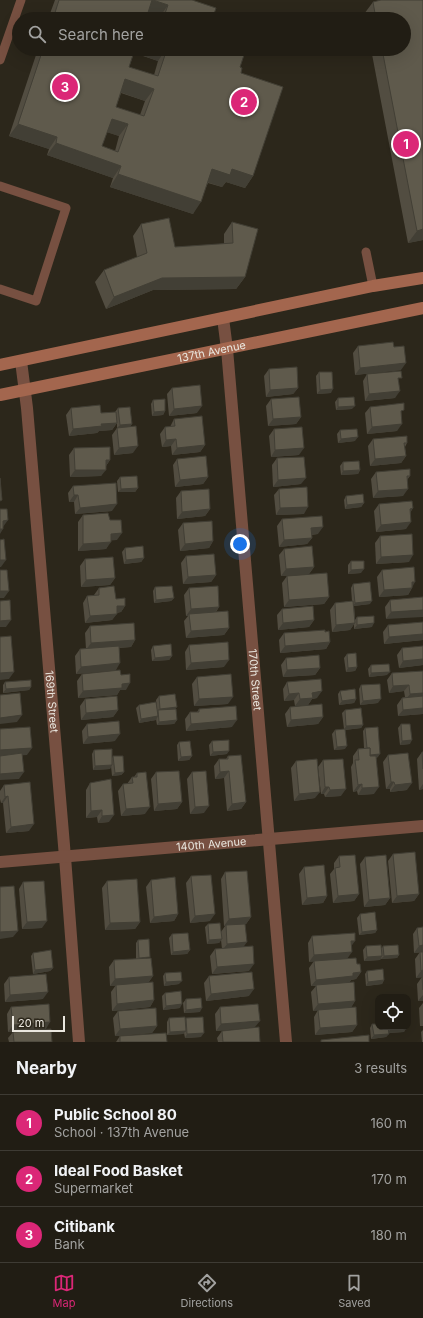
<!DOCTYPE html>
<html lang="en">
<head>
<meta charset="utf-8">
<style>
	body { margin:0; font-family:Inter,sans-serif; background:#2d2a22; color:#f1f3f6 }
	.controls { position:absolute; right:12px; bottom:12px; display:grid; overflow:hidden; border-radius:8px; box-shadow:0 4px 16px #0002 }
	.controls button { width:36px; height:36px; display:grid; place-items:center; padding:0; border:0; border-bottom:1px solid #3e3b34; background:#211d14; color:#f1f3f6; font:20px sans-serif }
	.scale { position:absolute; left:12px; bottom:10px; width:53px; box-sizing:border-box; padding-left:4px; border:2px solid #eae7df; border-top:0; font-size:11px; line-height:14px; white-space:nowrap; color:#eae7df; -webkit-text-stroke:3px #2c271b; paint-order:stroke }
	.you { position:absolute; left:240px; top:544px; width:14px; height:14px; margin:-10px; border:3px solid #fff; border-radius:50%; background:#1a73e8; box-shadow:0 0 0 6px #1a73e833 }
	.badge { display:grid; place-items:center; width:26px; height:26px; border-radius:50%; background:#db2777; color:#fff; font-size:13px; font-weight:700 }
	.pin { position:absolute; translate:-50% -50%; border:2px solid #fff; box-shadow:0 1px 4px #0006 }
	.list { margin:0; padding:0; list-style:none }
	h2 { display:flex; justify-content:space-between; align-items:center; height:52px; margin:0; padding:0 16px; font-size:17px }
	h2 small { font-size:13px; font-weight:400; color:#a2a2a0 }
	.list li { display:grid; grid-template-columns:26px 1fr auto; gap:12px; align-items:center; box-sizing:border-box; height:56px; padding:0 16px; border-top:1px solid #3e3b34 }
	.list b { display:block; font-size:15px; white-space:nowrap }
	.list p { margin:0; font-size:13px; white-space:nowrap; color:#a2a2a0 }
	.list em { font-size:13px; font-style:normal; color:#a2a2a0 }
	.icon { flex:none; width:22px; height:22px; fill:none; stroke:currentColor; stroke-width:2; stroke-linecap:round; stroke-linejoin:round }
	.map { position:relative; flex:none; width:423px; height:1042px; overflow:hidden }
	.search { position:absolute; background:#211d14; box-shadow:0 4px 16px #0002; left:12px; right:12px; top:12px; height:44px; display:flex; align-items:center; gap:10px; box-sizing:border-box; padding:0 14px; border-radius:22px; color:#a2a2a0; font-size:15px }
	.sheet { height:220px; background:#211d14 }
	nav { display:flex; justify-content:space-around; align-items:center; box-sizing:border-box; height:56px; border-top:1px solid #3e3b34; background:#211d14; font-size:11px; color:#a2a2a0 }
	nav a { display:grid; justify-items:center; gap:2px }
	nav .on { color:#db2777 }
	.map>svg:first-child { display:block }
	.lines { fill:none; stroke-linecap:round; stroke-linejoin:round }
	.lane { stroke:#775041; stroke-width:9 }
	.street { stroke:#775041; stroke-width:12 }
	.secondary { stroke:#a3664e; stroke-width:12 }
	.wall { fill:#524d41; fill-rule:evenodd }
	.shaded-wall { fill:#423f35 }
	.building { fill:#5f5a4c; stroke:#423f35; fill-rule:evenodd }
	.labels { text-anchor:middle; stroke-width:3; stroke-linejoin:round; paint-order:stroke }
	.street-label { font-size:11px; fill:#eae7df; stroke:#2c271b }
</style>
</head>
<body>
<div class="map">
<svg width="423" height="1042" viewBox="0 0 423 1042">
	<rect width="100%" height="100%" fill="#2c271b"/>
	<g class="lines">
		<!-- lane -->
		<g class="lane">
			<path d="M0 60 21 0"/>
			<path d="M0 186 66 208 36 301 0 289"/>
			<path d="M366 252 373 286"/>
		</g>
		<!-- street -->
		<g class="street">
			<path id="s1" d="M223 318 227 349 286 1042"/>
			<path id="s2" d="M21 361 27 408 65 857 79 1042"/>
			<path id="s3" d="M0 862 423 826"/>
		</g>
		<!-- secondary -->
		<g class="secondary">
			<path d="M0 365 373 286 423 278"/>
			<path id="s4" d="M0 395 423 308"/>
		</g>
	</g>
	<!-- wall -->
	<g class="wall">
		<path d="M55 0H192L214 14 229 19H159V18L147 13 146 19H48Z"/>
		<path d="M381 0H423V240L408 243 371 49H404V19H365L364 14 373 2Z"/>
		<path d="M38 49H246L240 67 253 176 245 188 226 182 222 187 208 183 193 214 110 187 113 178 47 155 49 149 9 136ZM134 53 158 61 154 75 129 67ZM121 93 145 101 140 115 116 107ZM107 132 119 136 115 151 102 146Z"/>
		<path d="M232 222 245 277 236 289 153 290 106 309 95 282 104 270 137 257 133 236 141 224 175 247 224 244V234Z"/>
		<path d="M358 346 394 347 401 370 355 375 353 353Z"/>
		<path d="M269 369 298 388 293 394 266 397 264 376Z"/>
		<path d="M319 372 331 393 317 394 316 376Z"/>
		<path d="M367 374 399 382 395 398 365 401 363 381Z"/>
		<path d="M172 388 197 413 169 416 167 394Z"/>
		<path d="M338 398 352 409 336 410 335 402Z"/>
		<path d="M271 399 301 417 296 424 268 426 266 406Z"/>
		<path d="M153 400 165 411 163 415 152 416 151 404Z"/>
		<path d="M370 407 401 415 397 431 367 434 365 413Z"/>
		<path d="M71 408 101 413 115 412 118 408 132 424 130 427 133 453 114 455 112 435 117 428V423L112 430 99 431 97 433 69 436 66 415Z"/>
		<path d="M174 419 205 445 200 452 172 455 171 446 162 447 160 434 165 427H170Z"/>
		<path d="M274 429 299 455 271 457 269 436Z"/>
		<path d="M340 430 355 441 338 443 337 434Z"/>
		<path d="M373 439 407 443 405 447 406 456 401 463 370 466 368 446Z"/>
		<path d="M74 448 110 460 106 466 101 476 70 477 69 455Z"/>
		<path d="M277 458 301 484 273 487 272 465Z"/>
		<path d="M177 459 208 477 203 484 175 487 173 465Z"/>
		<path d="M343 462 360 470 358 474 341 475 340 466Z"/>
		<path d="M376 472 410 476 407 480 403 496 373 498 371 479Z"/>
		<path d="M120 477 138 488 135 492H118L117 481Z"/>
		<path d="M73 486 112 511 75 514 74 502H69L68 493Z"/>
		<path d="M279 489 304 514 276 515 274 495Z"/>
		<path d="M181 491 210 509 205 516 177 519 176 498Z"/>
		<path d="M346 496 364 503 361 507 345 509 344 500Z"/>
		<path d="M379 504 413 508 410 513 406 529 376 532 374 511Z"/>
		<path d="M83 515 110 520 117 540H111L106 549 78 551V522Z"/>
		<path d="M282 519 318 534 311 535 312 538 307 544 279 547 277 526Z"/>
		<path d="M183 523 213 541 209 548 180 551 178 530Z"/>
		<path d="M380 536 409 562 376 564 375 543Z"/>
		<path d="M125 548 144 558 141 562 124 564 122 552Z"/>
		<path d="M284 549 314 567 309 574 281 576 279 555Z"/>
		<path d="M186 556 216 575 211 582 183 584 181 563Z"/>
		<path d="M85 559 115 578 110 585 81 587 80 566Z"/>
		<path d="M351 561 361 573 348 574V565Z"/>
		<path d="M382 570 412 588 408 595 379 597 377 577Z"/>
		<path d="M287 576 329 597 324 604 284 607 282 583Z"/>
		<path d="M353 584 370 604 354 606 355 620 357 617 372 627 354 629V624L350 630 332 632 330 610 335 603 352 601 351 588Z"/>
		<path d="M155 587 174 598 171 601 154 603 153 591Z"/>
		<path d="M99 588 125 606 121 612 117 613 112 620 85 623 83 603 87 596 94 595Z"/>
		<path d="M189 588 219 607 216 612 229 628 224 635 186 638 184 621 188 616H186L184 595Z"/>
		<path d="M423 597 386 619 385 607 390 600Z"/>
		<path d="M282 609 314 620 309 627 278 630 277 615Z"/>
		<path d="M423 622V640L384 644 383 632 388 625Z"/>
		<path d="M90 626 135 640 131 647 119 648 116 670 76 674 75 656 80 649H86L85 633Z"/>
		<path d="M284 633 330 642 326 649 280 653 279 640Z"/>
		<path d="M189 645 224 667 186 670 185 652Z"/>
		<path d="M153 646 172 656 169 660 152 661 151 650Z"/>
		<path d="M423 646V665L399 668 397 655 402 648Z"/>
		<path d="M347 654 357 667 355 671 346 672 344 658Z"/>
		<path d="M286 658 320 668 315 675 283 677 281 665Z"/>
		<path d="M371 665 387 675 369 677 368 669Z"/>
		<path d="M423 671V714L398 716 397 705 402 698 405 697 404 691 389 693 387 680 392 673Z"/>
		<path d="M82 674 121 675 126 690H120L117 695 78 698 77 681Z"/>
		<path d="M197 677 228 704 194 706 192 684Z"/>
		<path d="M5 682 31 687 29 690 3 693V685Z"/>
		<path d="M287 682 317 698 312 699 308 705 295 706 294 700 284 701 283 689Z"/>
		<path d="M361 685 378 703 360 705 359 689Z"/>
		<path d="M340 691 356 699 354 703 339 705 338 694Z"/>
		<path d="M159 696 175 709 177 720 174 724 157 725 156 719V720L139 723 136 708 139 705 157 711 156 700Z"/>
		<path d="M85 699 118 710 113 717 81 720 80 706Z"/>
		<path d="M290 707 323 717 318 724 287 727 285 714Z"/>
		<path d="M199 709 232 727 186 731 185 719 190 712H197Z"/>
		<path d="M345 710 363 725 361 728 345 730V749L334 750 332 734 335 730 344 729 342 713Z"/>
		<path d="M87 724 115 741 83 744 82 731Z"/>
		<path d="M401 724 410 744 400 745 398 728Z"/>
		<path d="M365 728 378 757 376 758 374 794 358 795 357 791 353 792 351 767 353 763V756L358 749 364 748 363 731Z"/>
		<path d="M212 741 227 754 210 756 209 745Z"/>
		<path d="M179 742 192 756 189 760 178 761 177 745Z"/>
		<path d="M94 750 112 758 113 756 124 772 121 775 112 776 111 766 110 769 93 770 92 754Z"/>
		<path d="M422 752H423V789L419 790 417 759Z"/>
		<path d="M388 755 407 790 390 792V789H386L383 762Z"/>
		<path d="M228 756 246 802 241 809 227 811 224 778 215 779 214 766 219 759H226Z"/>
		<path d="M323 760 341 796 325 797 324 794H321L318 767Z"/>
		<path d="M296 761 315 798 294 801 291 768Z"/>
		<path d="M156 772 182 802 177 809 154 811 151 779Z"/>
		<path d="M192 772 204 813 190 814 187 779Z"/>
		<path d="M137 773 145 814 121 816 118 791 123 784H127L132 777H134Z"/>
		<path d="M90 783 109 822 98 823 97 817 86 818V790Z"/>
		<path d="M4 785 29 831 6 833 3 803H1L0 799V791Z"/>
		<path d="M393 854 419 894 414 901 392 903 388 861Z"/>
		<path d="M339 856 359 894 354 901 333 903 330 874 334 869V863Z"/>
		<path d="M365 857 390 898 385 905 364 907 360 864Z"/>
		<path d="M304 867 327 896 323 903 302 905 299 874Z"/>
		<path d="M225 872 251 917 246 924H245L243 947 249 971 212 974 210 956 215 949H222L221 940 219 943 207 944 205 927 208 924 221 932 225 926H224L221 879Z"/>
		<path d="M191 876 210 921 190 923 186 883Z"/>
		<path d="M151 880 178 914 174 921 150 923 146 887Z"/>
		<path d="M107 881 140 922 135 929 105 930 102 888Z"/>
		<path d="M23 882 42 928 22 929 19 889Z"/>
		<path d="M360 914 377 930 375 933 359 935 357 918Z"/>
		<path d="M417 928 423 952 414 953 413 934Z"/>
		<path d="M172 934 190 950 187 954 171 955 169 938Z"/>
		<path d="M312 936 351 946 347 958 357 964 361 972 356 979 351 980 349 983 355 1001 351 1007 357 1025 352 1032 315 1035 314 1017 318 1010 313 1011 311 992 316 986H311L309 968 314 961 309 962 308 943Z"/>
		<path d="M138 940 153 976 148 983 110 986 109 967 114 960 136 959V943Z"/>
		<path d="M366 946 382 948 383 946 399 955 397 958 381 959V958L380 960 364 961 363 950Z"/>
		<path d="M420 952H423V1001H418L417 984 422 977 416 978 415 959Z"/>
		<path d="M33 953 53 968 50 971 33 974 31 956Z"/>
		<path d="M367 971 384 980 382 984 366 986 365 974Z"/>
		<path d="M165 973 179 984 164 986 163 976Z"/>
		<path d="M209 976 249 996 206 1001 204 983Z"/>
		<path d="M9 977 43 999 5 1002 4 984Z"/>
		<path d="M116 985 154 1000 150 1007 112 1011 111 992Z"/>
		<path d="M165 993 180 1008 163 1010 162 996Z"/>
		<path d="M186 999 200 1012 184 1013 183 1003Z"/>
		<path d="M423 1003V1026H420L419 1008Z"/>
		<path d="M11 1007 46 1029 8 1032 7 1014Z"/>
		<path d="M220 1007 255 1027 216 1031 215 1014Z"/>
		<path d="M118 1011 157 1026 152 1033 115 1036 113 1018Z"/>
		<path d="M169 1018 185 1020 186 1018 201 1037 185 1038 184 1033 183 1034 167 1035V1022Z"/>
		<path d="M372 1024 378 1027H406L404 1032 389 1033 386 1037 371 1039 370 1028Z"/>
		<path d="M423 1030V1042H422L421 1032Z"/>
		<path d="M222 1031 260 1042H218L217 1038Z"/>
		<path d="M13 1032 52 1042H9L8 1038Z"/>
		<path d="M120 1036 167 1042H116Z"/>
	</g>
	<!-- shaded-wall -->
	<g class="shaded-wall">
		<path d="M152 0 168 5 159 18 143 12Z"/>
		<path d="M131 49H166L158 61 130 51Z"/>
		<path d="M125 79 154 89 145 101 117 91Z"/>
		<path d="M112 119 128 124 119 136 103 131Z"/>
		<path d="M18 124 57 137 49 149 9 136Z"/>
		<path d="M56 143 121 166 113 178 47 155Z"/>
		<path d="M212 169H232L253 176 245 188 226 182 222 187 204 181Z"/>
		<path d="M118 174 201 202 193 214 110 187Z"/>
		<path d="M423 229V240L408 243 417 231Z"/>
		<path d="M245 277 236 289 153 290 106 309 114 297 162 278Z"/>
		<path d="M406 363 401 370 355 375 360 368Z"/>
		<path d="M298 388 293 394 266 397 270 390Z"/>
		<path d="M333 389 331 393 317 394 320 390Z"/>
		<path d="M400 391 395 398 365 401 369 394Z"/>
		<path d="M202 406 197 413 169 416 174 409Z"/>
		<path d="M355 406 352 409 336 410 338 407Z"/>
		<path d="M165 411 163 415 152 416 154 412Z"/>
		<path d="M301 417 296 424 268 426 273 419Z"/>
		<path d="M117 423 112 430 99 431 97 433 69 436 73 429 101 424Z"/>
		<path d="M132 424 130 427 117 428 120 425Z"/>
		<path d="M402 424 397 431 367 434 372 427Z"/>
		<path d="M358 437 355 441 338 443 341 439Z"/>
		<path d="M176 439 171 446 162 447 166 440Z"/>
		<path d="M205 445 200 452 172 455 177 448Z"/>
		<path d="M138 446 133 453 114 455 119 448Z"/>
		<path d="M304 448 299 455 271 457 275 450Z"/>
		<path d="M406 456 401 463 370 466 375 459Z"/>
		<path d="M106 460H110L105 467Z"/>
		<path d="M75 470H106L101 476 70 477Z"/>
		<path d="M360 470 358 474 341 475 343 471Z"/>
		<path d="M208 477 203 484 175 487 180 480Z"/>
		<path d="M306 478 301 484 273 487 278 480Z"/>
		<path d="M138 488 135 492H118L121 489Z"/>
		<path d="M408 489 403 496 373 498 378 491Z"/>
		<path d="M74 495H78L74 502H69Z"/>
		<path d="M364 503 361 507 345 509 347 505Z"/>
		<path d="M117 504 112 511 75 514 80 508Z"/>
		<path d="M308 507 304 514 276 515 280 508Z"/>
		<path d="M413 508 408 515 410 509Z"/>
		<path d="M210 509 205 516 177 519 182 512Z"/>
		<path d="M8 520 3 527V521Z"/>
		<path d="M411 522 406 529 376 532 381 525Z"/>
		<path d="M323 527 318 534 306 535 311 528Z"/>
		<path d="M0 529H3L0 534Z"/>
		<path d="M122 533 117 540 106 541 111 534Z"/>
		<path d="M312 538 307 544 279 547 284 540Z"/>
		<path d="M213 541 209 548 180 551 185 544Z"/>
		<path d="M111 542 106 549 78 551 83 544Z"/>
		<path d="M413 555 409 562 376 564 381 557Z"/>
		<path d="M144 558 141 562 124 564 126 560Z"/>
		<path d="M0 560H6L1 567H0Z"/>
		<path d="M314 567 309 574 281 576 286 569Z"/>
		<path d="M364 569 361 573 348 574 351 570Z"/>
		<path d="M216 575 211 582 183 584 188 577Z"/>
		<path d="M115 578 110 585 81 587 86 580Z"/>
		<path d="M412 582H415L408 595 379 597 384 590Z"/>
		<path d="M0 591H9L4 598H0Z"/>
		<path d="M329 597 324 604 284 607 289 600Z"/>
		<path d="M174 598 171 601 154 603 156 600Z"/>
		<path d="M372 601 370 604 353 606 355 603Z"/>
		<path d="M117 606H125L121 612 112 613Z"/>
		<path d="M219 607 214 614H189L188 616H186L191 609Z"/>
		<path d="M423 610V617L386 619 391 612Z"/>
		<path d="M117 614 112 620 85 623 90 616Z"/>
		<path d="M11 620 6 627H0V621Z"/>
		<path d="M314 620 309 627 278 630 283 623Z"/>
		<path d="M355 623 350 630 332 632 336 625Z"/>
		<path d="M374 623 372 627 354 629 357 625Z"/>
		<path d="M229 628 224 635 186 638 191 631Z"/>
		<path d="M423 634V640L384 644 389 637Z"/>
		<path d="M135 640 131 647 86 650 91 643Z"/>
		<path d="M330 642 326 649 280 653 285 646Z"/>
		<path d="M172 656 169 660 152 661 155 658Z"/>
		<path d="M423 659V665L399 668 403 661Z"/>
		<path d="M229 660 224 667 186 670 191 663Z"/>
		<path d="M120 663 116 670 76 674 81 667Z"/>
		<path d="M357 667 355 671 346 672 348 668Z"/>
		<path d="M320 668 315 675 283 677 287 670Z"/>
		<path d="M14 672 9 679 0 680V673Z"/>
		<path d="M390 672 387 675 369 677 371 673Z"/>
		<path d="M130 683 126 690H120L117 695 78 698 83 691 122 684Z"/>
		<path d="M409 685 404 691 389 693 393 686Z"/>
		<path d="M31 687 29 690 3 693 6 689Z"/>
		<path d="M322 691 317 698 312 699 308 705 295 706 300 699 312 693Z"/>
		<path d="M299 693 294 700 284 701 289 694Z"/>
		<path d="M423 693V699L405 701 410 694Z"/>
		<path d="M233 697 228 704 194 706 199 699Z"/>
		<path d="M356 699 354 703 339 705 342 701Z"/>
		<path d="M381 699 378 703 360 705 363 701Z"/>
		<path d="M177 707 174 711H158L160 709Z"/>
		<path d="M423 708V714L398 716 403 710Z"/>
		<path d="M118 710 113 717 81 720 86 713Z"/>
		<path d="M22 715 17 722 0 724V718Z"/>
		<path d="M158 716 156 720 139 723 141 719Z"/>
		<path d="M323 717 318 724 287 727 291 720Z"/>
		<path d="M177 720 174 724 157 725 159 722Z"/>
		<path d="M237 720 232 727 186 731 191 724Z"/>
		<path d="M363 725 361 728 344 730 346 726Z"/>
		<path d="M120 734 115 741 83 744 88 737Z"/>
		<path d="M412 740 410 744 400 745 402 741Z"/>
		<path d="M347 746 345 749 334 750 337 747Z"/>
		<path d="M32 748 27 755 0 757V750Z"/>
		<path d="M229 751 227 754 210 756 213 752Z"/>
		<path d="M380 754 378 757 365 758 368 755Z"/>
		<path d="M192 756 189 760 178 761 181 757Z"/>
		<path d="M112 765 110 769 93 770 95 766Z"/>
		<path d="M229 771 224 778 215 779 220 772Z"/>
		<path d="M24 772 19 779 0 780V774Z"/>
		<path d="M124 772 121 775 112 776 115 773Z"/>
		<path d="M391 782H394L390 789H386Z"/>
		<path d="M412 783 407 790 390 792 395 785Z"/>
		<path d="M362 784 357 791 353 792 358 785Z"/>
		<path d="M423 784V789L419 790Z"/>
		<path d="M325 787H329L324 794H321Z"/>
		<path d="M379 787 374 794 358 795 362 788Z"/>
		<path d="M346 789 341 796 325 797 330 790Z"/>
		<path d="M320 792 315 798 294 801 299 794Z"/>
		<path d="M8 796 3 803H1L5 797Z"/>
		<path d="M182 802 177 809 154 811 158 804Z"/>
		<path d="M246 802 241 809 227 811 232 804Z"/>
		<path d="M209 806 204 813 190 814 195 807Z"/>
		<path d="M150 807 145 814 121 816 126 809Z"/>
		<path d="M102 810 97 817 86 818 91 811Z"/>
		<path d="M114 815 109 822 98 823 102 816Z"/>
		<path d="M34 824 29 831 6 833 11 827Z"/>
		<path d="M359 894 354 901 333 903 338 896Z"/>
		<path d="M419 894 414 901 392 903 397 896Z"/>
		<path d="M327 896 323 903 302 905 307 898Z"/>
		<path d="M390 898 385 905 364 907 369 900Z"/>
		<path d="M178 914 174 921 150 923 154 917Z"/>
		<path d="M215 914 210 921 190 923 195 916Z"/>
		<path d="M251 917 246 924 224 926 229 919Z"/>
		<path d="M47 921 42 928 22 929 27 922Z"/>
		<path d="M140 922 135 929 105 930 110 923Z"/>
		<path d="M377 930 375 933 359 935 362 932Z"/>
		<path d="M18 931 13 937 0 939V932Z"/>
		<path d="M222 939 219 943 207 944 209 940Z"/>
		<path d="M351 941H355L350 948Z"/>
		<path d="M247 942 242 949 222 951 227 944Z"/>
		<path d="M423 945V952L414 953 419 946Z"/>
		<path d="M190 950 187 954 171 955 173 952Z"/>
		<path d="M352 952 347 959 309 962 314 955Z"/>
		<path d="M399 955 397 958 381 959 384 956Z"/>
		<path d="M382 956 380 960 364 961 367 957Z"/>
		<path d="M254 964 249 971 212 974 217 967Z"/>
		<path d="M53 968 50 971 33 974 35 970Z"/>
		<path d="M423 970V977L416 978 421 971Z"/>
		<path d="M361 972 356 979 351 980 349 983 311 986 316 980Z"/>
		<path d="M153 976 148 983 110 986 115 979Z"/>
		<path d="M384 980 382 984 366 986 368 982Z"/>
		<path d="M182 981 179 984 164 986 166 982Z"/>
		<path d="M254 989 249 996 206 1001 211 994Z"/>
		<path d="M48 992 43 999 5 1002 10 995Z"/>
		<path d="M423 995V1001H418Z"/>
		<path d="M154 1000 150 1007 112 1011 117 1004Z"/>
		<path d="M355 1001 351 1008 313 1011 318 1004Z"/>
		<path d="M182 1004 180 1008 163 1010 166 1006Z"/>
		<path d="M202 1008 200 1012 184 1013 186 1010Z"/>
		<path d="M260 1021 255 1027 216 1031 221 1024Z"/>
		<path d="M50 1022 46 1029 8 1032 13 1025Z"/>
		<path d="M357 1025 352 1032 315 1035 320 1028Z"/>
		<path d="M157 1026 152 1033 115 1036 120 1029Z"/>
		<path d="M406 1028 404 1032 387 1033 390 1030Z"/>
		<path d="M186 1031 183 1034 167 1035 170 1032Z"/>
		<path d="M204 1033 201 1037 185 1038 187 1034Z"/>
		<path d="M389 1034 386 1037 371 1039 374 1035Z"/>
	</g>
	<!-- building -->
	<g class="building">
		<path d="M59 0H152L146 19H53Z"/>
		<path d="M153 0H192L216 8 214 14 229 19H163L168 5Z"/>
		<path d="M381 0H423V229L417 231 382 49H404V19H376L373 2Z"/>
		<path d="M43 49H135L129 67 158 76 167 49H246L240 67 242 68 241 73 283 87 253 176 232 169 230 175 212 169 201 202 118 174 121 166 56 143 57 137 18 124ZM125 79 154 89 144 116 116 107ZM112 119 128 124 118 152 102 146Z"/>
		<path d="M169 218 175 247 233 243 232 222 258 229 245 277 162 278 114 297 104 270 147 253 141 224Z"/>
		<path d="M393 342 394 347 404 346 406 363 360 368 358 346Z"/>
		<path d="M297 367 298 388 270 390 269 369Z"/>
		<path d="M401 371 402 378H398L400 391 369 394 367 374Z"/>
		<path d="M319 372H332L333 389 320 390Z"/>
		<path d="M200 385 202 406 174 409 172 388Z"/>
		<path d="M299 397 301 417 273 419 271 399Z"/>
		<path d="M354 397 355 406 338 407V398Z"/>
		<path d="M165 399V411L154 412 153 400Z"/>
		<path d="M404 403V410L401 411 402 424 372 427 370 407Z"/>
		<path d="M100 405 101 413 116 412 117 423 101 424 102 426 73 429 71 408Z"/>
		<path d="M130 407 132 424 120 425 118 408Z"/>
		<path d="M202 416 205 445 177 448 176 439 166 440 165 427 175 426 174 419Z"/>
		<path d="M136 426 138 446 119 448 117 428Z"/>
		<path d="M302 427 304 448 275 450 274 429Z"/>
		<path d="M357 429 358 437 341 439 340 430Z"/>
		<path d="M407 436V443H404L406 456 375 459 373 439Z"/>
		<path d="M110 447V460H106V470H75L74 448Z"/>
		<path d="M206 456 208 477 180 480 177 459Z"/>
		<path d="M304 457 306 478 278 480 277 458Z"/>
		<path d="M359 461 360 470 343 471V462Z"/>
		<path d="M410 469V476H407L408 489 378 491 376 472Z"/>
		<path d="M137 476 138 488 121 489 120 477Z"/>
		<path d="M0 478 2 500 0 501Z"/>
		<path d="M116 483 117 504 80 508 78 495H74L73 486Z"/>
		<path d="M307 487 308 507 280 508 279 489Z"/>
		<path d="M209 489 210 509 182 512 181 491Z"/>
		<path d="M363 494 364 503 347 505 346 496Z"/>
		<path d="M412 501 413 508 410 509 411 522 381 525 379 504Z"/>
		<path d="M0 509H7L8 520 3 521V529H0Z"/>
		<path d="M108 513 110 520H121L122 533 111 534V542L83 544V515Z"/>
		<path d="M322 516 323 527 311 528 312 538 284 540 282 519Z"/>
		<path d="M212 521 213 541 185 544 183 523Z"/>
		<path d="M412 534 413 555 381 557 380 536Z"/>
		<path d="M4 539 6 560H0V540Z"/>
		<path d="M143 546 144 558 126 560 125 548Z"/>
		<path d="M312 546 314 567 286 569 284 549Z"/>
		<path d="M214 554 216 575 188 577 186 556Z"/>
		<path d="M113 557 115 578 86 580 85 559Z"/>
		<path d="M351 561H364V569L351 570Z"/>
		<path d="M414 567 415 582H412V588L384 590 382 570Z"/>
		<path d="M0 570H7L9 591H0Z"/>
		<path d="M327 573 329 597 289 600 287 576Z"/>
		<path d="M370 582 372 601 355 603 353 584Z"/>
		<path d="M114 586 116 599 125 598V606H117V614L90 616 87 596 99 595V588Z"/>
		<path d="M172 586 174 598 156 600 155 587Z"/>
		<path d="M218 586 219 607 191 609 189 588Z"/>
		<path d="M423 597V610L391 612 390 600Z"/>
		<path d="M10 600 11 620 0 621V601Z"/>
		<path d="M353 601 355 623 336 625 335 603Z"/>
		<path d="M313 606 314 620 283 623 282 609Z"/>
		<path d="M228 611 229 628 191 631 189 614Z"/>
		<path d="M374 616V623L357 625V617Z"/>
		<path d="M423 622V634L389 637 388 625Z"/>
		<path d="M134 623 135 640 91 643 90 626Z"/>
		<path d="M325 630V632L329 631 330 642 285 646 284 633Z"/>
		<path d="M11 636 14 672 0 673V637Z"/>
		<path d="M228 642 229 660 191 663 189 645Z"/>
		<path d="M171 644 172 656 155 658 153 646Z"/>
		<path d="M119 646 120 663 81 667 80 649Z"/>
		<path d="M423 646V659L403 661 402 648Z"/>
		<path d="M356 653 357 667 348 668 347 654Z"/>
		<path d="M319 655 320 668 287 670 286 658Z"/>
		<path d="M389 664 390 672 371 673V665Z"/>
		<path d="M120 670 121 675 130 674V683L122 684V688L83 691 82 674Z"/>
		<path d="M423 671V693L410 694 409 685 393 686 392 673Z"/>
		<path d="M231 674 233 697 199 699 197 677Z"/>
		<path d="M321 679 322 691 312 693 313 698 300 699 299 693 289 694 287 682Z"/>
		<path d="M31 680V687L6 689 5 682Z"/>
		<path d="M380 684 381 699 363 701 361 685Z"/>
		<path d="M355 689 356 699 342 701 340 691Z"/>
		<path d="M20 693 22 715 0 718V695Z"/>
		<path d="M175 694 177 707 160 709 159 696Z"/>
		<path d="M117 696 118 710 86 713 85 699Z"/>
		<path d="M423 696V708L403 710 402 698Z"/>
		<path d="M156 702 158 716 141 719 139 705Z"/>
		<path d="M322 704 323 717 291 720 290 707Z"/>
		<path d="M236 706 237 720 191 724 190 712H199V709Z"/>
		<path d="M361 708 363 725 346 726 345 710Z"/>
		<path d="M176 709 177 720 159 722 158 710Z"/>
		<path d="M119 721 120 734 88 737 87 724Z"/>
		<path d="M401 724H410L412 740 402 741Z"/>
		<path d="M30 727 32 748 0 750V729Z"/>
		<path d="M378 727 380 754 370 755V748H367L365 728Z"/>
		<path d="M345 729 347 746 337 747 335 730Z"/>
		<path d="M229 740V751L213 752 212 741Z"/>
		<path d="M190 741 192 756 181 757 179 742Z"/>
		<path d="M370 748V756H376L379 787 362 788V784L358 785 355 760H359L358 749Z"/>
		<path d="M112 749V765L95 766 94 750Z"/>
		<path d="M422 752H423V769Z"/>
		<path d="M22 753 24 772 0 774V756Z"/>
		<path d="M408 753 412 783 395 785 394 782H391L388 755Z"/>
		<path d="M241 755 246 802 232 804 229 771 220 772 219 759H228V756Z"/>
		<path d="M113 756H123L124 772 115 773Z"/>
		<path d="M317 759 320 792 299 794 296 761Z"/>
		<path d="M343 759 346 789 330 790 329 787H325L323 760Z"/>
		<path d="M179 771 182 802 158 804 156 772Z"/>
		<path d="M206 771 209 806 195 807 192 772Z"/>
		<path d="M146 772 150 807 126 809 123 784 133 783 132 777H137V773Z"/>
		<path d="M111 779 114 815 102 816V810L91 811 90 783Z"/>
		<path d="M30 782 34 824 11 827 8 796 5 797 4 785Z"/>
		<path d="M415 852 419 894 397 896 393 854Z"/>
		<path d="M355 855 359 894 338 896 335 868 340 867 339 856Z"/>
		<path d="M386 855 390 898 369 900 365 857Z"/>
		<path d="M324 865 327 896 307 898 304 867Z"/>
		<path d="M247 871 251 917 229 919 225 872Z"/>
		<path d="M211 875 215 914 195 916 191 876Z"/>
		<path d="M175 877 178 914 154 917 151 880Z"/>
		<path d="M137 879 140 922 110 923 107 881Z"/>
		<path d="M44 881 47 921 27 922 23 882Z"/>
		<path d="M14 886 18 931 0 932V887Z"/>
		<path d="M375 912 377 930 362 932 360 914Z"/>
		<path d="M220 923 222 939 209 940 208 924Z"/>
		<path d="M245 924 247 942 227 944 226 925Z"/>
		<path d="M423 927V945L419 946 417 928Z"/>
		<path d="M188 933 190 950 173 952 172 934Z"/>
		<path d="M355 933V941H351L352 952 314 955 312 936Z"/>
		<path d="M149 939 150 957 139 958 138 940Z"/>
		<path d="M381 945 382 956 367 957 366 946Z"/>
		<path d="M398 945 399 955 384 956 383 946Z"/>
		<path d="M253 946 254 964 217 967 215 949Z"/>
		<path d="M51 950 53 968 35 970 33 953Z"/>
		<path d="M420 952H423V970L421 971Z"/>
		<path d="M151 958 153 976 115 979 114 960Z"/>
		<path d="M356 958 357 964H360L361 972 353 973V976L316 980 314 961Z"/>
		<path d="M383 969 384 980 368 982 367 971Z"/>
		<path d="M181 972 182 981 166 982 165 973Z"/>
		<path d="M252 972 254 989 211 994 209 976Z"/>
		<path d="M46 974 48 992 10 995 9 977Z"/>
		<path d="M422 977H423V990Z"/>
		<path d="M153 982 154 1000 117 1004 116 985Z"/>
		<path d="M354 982 355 1001 318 1004 316 985Z"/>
		<path d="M181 991 182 1004 166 1006 165 993Z"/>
		<path d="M201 998 202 1008 186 1010V999Z"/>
		<path d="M49 1004 50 1022 13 1025 11 1007Z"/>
		<path d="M258 1004 260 1021 221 1024 220 1007Z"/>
		<path d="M356 1007 357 1025 320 1028 318 1010Z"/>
		<path d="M156 1008 157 1026 120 1029 118 1011Z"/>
		<path d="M185 1017 186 1031 170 1032 169 1018Z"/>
		<path d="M203 1017 204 1033 187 1034 186 1018Z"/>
		<path d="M372 1024H378V1027H388L389 1034 374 1035Z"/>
		<path d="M259 1027 260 1042H223L222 1031Z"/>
		<path d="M390 1027H406V1028L390 1030Z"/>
		<path d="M51 1029 52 1042H14L13 1032Z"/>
		<path d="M166 1033 167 1042H120V1036Z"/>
		<path d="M369 1035V1042H321V1040Z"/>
	</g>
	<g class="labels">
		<!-- street labels -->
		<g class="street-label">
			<text dy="4" stroke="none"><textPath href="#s4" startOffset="216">137th Avenue</textPath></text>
			<text dy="4" stroke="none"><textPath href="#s1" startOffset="363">170th Street</textPath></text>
			<text dy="4" stroke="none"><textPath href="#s2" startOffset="342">169th Street</textPath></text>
			<text dy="4" stroke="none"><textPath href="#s3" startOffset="212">140th Avenue</textPath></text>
		</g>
	</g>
</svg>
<div class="controls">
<button><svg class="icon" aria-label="locate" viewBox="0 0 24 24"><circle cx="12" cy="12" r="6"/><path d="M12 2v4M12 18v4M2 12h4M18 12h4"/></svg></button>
</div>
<div class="scale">20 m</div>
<div class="you"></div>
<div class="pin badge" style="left:406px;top:144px">1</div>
<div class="pin badge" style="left:244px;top:102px">2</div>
<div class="pin badge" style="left:65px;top:87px">3</div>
<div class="search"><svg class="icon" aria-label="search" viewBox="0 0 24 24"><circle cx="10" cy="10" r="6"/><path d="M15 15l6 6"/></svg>Search here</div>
</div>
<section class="sheet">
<h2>Nearby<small>3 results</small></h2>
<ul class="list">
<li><span class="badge">1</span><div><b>Public School 80</b><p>School · 137th Avenue</p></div><em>160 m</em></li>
<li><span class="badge">2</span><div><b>Ideal Food Basket</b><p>Supermarket</p></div><em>170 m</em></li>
<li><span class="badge">3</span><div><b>Citibank</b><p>Bank</p></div><em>180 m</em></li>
</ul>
</section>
<nav>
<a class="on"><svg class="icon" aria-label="map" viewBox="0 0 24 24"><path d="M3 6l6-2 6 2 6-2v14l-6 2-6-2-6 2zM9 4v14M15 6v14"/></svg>Map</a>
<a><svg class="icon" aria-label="directions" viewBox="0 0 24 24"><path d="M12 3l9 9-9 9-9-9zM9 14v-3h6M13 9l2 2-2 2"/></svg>Directions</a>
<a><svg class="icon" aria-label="saved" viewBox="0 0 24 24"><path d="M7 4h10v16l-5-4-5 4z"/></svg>Saved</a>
</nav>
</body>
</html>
